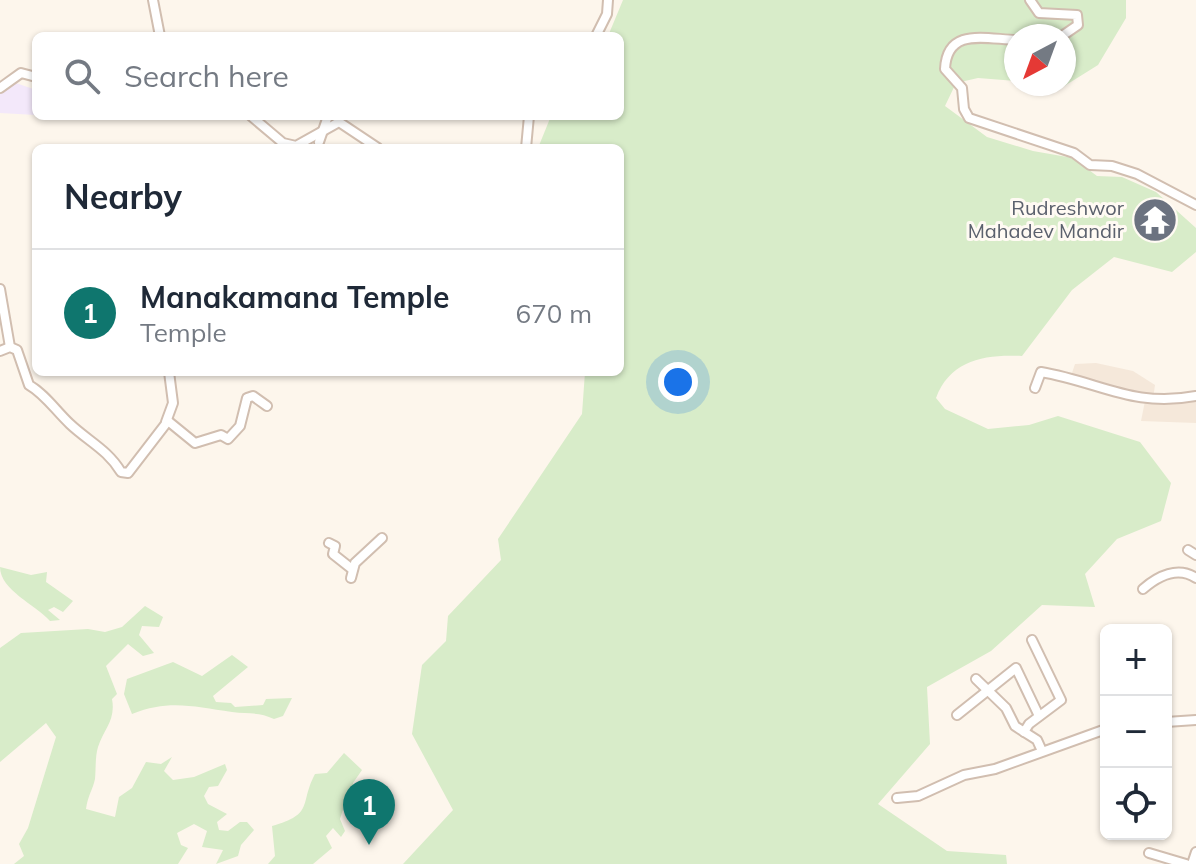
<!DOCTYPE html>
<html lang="en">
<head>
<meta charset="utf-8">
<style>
	body { margin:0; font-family:Mulish,sans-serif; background:#f2f2f3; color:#1f2937 }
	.controls { position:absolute; right:24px; bottom:24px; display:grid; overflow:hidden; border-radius:12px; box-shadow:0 2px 6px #0004 }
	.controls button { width:72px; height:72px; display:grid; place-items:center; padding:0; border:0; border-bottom:2px solid #e0e1e3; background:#fff; color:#1f2937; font:40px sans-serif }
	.compass { position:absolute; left:1004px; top:24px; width:72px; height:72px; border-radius:50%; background:#fff; box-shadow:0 2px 6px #0004; rotate:221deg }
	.you { position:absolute; left:678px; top:382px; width:28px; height:28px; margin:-20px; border:6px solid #fff; border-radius:50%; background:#1a73e8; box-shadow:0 0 0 12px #1a73e833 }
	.badge { display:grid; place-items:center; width:52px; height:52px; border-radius:50%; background:#0f766e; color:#fff; font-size:26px; font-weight:700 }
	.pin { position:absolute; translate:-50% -66px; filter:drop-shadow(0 2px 4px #0008) }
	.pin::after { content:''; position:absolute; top:42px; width:28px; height:24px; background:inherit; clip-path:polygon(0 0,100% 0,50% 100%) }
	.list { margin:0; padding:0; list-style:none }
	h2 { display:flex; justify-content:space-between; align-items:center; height:104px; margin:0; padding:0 32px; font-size:34px }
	h2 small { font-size:26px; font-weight:400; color:#747a83 }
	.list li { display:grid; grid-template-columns:52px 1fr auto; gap:24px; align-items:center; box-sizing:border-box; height:128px; padding:0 32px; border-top:2px solid #e0e1e3 }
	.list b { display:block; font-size:30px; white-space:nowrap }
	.list p { margin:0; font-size:26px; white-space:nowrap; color:#747a83 }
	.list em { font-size:26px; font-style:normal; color:#747a83 }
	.icon { flex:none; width:44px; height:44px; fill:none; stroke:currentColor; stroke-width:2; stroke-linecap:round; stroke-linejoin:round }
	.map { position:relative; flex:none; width:1196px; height:864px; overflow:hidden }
	.search { position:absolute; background:#fff; box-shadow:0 2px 6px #0004; left:32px; top:32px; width:592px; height:88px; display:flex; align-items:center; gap:20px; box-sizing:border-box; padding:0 28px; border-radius:12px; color:#747a83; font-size:30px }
	.panel { position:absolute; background:#fff; box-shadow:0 2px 6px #0004; left:32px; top:144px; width:592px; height:232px; border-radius:12px }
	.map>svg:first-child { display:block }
	.residential { fill:#f5e8da }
	.education { fill:#f3e8fa }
	.green { fill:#d8ecc9 }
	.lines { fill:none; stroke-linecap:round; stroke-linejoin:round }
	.minor-casing { stroke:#d1beb0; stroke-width:12 }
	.minor { stroke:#fff; stroke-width:8 }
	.labels { text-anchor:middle; stroke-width:6; stroke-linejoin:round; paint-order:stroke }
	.worship-label { font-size:20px; fill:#5b616d; stroke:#fffaf3; text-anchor:end }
</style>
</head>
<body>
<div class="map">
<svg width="1196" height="864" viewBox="0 0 1196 864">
	<rect width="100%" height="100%" fill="#fdf6ec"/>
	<!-- residential -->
	<g class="residential">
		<path d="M1096 363 1133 371 1155 385 1153 399 1082 379 1072 373 1075 364Z"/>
		<path d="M1196 396V423L1141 421 1145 401Z"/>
	</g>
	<!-- education -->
	<path class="education" d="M16 83 36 90V115L0 113V94Z"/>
	<!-- green -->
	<g class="green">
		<path d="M623 0H1126V18L1098 65 1058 90 1033 84H1064V36H1016V81L978 78 956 83 945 106 987 137 1033 151 1073 158 1097 176 1122 177 1156 192 1196 228V252L1172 272 1114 257 1072 290 1022 356C985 354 950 360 936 398L945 409 988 429 1029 425 1058 416 1140 442 1171 483 1161 521 1117 539 1085 574 1095 607 1042 605 991 651 927 687 930 744 878 804 947 851 1006 855 1007 864H403L453 810 412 734 422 665 446 641 448 616 501 560 498 539 582 414 585 372H620V148H538L551 116H620V36H608Z"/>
		<path d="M0 567 31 575 47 572 46 582 73 601 63 612 54 607 48 610 60 620 50 621C36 605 0 590 0 567Z"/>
		<path d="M145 606 163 617 159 627 142 626 139 635 154 653 143 656 128 644 106 666 117 694 112 699C116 720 104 729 98 747 95 757 96 769 95 779 93 789 88 795 86 809L115 817 119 797 132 788 146 762 161 764 172 757 164 771 173 780 194 777 225 764 227 770 218 786 209 787 204 796 208 804 227 814 217 822 219 830 228 831 240 822H247L254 830 241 845 238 856 216 864 223 850 202 847 207 831 194 824 177 833 181 845 188 848 178 864H14L24 856 19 844 28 828 56 737 46 723 0 762V648L21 633 88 629 105 632 122 627Z"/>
		<path d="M232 655 248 667 213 696 216 702 231 703 235 707 263 705 266 699 292 698 283 716 274 719C260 712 248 714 232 712 194 707 170 699 132 714L124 694 127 679 173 662 202 676Z"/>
		<path d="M344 753 362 770 353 783 354 796 345 803 340 819 345 831 341 837 333 828 326 836 332 848 313 864H268L275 856 272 826C315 814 299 804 315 774L327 773Z"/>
	</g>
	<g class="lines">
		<!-- minor casing -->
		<g class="minor-casing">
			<g id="minor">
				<path d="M153 0 160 36"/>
				<path d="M1030 0 1039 13 1077 15 1078 25 1062 36"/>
				<path d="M596 36 607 14 608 0"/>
				<path d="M1016 40C985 39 947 27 945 69L962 88 964 109 969 118 1074 153 1090 165 1112 166 1137 174 1196 205"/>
				<path d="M0 88 21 73 36 77"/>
				<path d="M251 116 283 143 296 146 339 122 378 148"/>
				<path d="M319 142 328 116"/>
				<path d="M526 148 529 116"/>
				<path d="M0 289 10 347"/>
				<path d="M0 351 10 347 17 350 29 385C45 394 56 411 70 424 88 441 108 450 121 472L128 473 168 421 195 443 221 435 228 439 240 426 247 398 253 396 267 406"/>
				<path d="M1035 388 1041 372C1100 382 1133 408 1196 396"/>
				<path d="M166 422 173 403 169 372"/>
				<path d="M329 543 335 546 333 554 352 569"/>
				<path d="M1188 550 1196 555"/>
				<path d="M351 578 355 563 382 538"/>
				<path d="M1143 589C1158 576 1178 566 1196 578"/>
				<path d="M976 679 1006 708 1015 726 1037 740 1042 751"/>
				<path d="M957 715 1016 668 1039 716"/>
				<path d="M1166 722 1196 720"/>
				<path d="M1024 732 1029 724 1061 700 1032 640"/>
				<path d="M897 798 918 796 964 775 995 769 1106 729"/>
				<path d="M1149 853 1186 864"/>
				<path d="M1192 864 1196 852"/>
			</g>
		</g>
		<!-- minor -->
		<use href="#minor" class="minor"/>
	</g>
	<!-- icons -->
	<defs>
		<g id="temple-disc" transform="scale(2.3)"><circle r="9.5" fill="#6b7280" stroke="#fffaf3"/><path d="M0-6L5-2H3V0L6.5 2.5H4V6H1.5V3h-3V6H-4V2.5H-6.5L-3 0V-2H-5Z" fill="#fff"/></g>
	</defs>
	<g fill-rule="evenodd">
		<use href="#temple-disc" x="1155" y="220"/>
	</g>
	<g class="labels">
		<!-- worship labels -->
		<g class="worship-label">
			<text x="1124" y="215">Rudreshwor<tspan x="1124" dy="23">Mahadev Mandir</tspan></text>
		</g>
	</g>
</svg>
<div class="controls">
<button>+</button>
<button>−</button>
<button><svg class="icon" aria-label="locate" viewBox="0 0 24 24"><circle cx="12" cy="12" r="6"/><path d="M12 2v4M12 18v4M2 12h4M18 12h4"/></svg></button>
</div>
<svg class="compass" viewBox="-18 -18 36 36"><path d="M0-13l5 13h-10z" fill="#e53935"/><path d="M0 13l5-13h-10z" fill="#747a83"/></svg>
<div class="you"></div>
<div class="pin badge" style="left:369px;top:845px">1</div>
<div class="search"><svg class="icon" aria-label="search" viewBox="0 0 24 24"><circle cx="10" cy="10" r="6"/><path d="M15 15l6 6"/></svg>Search here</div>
<section class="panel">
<h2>Nearby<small></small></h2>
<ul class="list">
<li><span class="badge">1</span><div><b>Manakamana Temple</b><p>Temple</p></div><em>670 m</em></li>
</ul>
</section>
</div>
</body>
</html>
